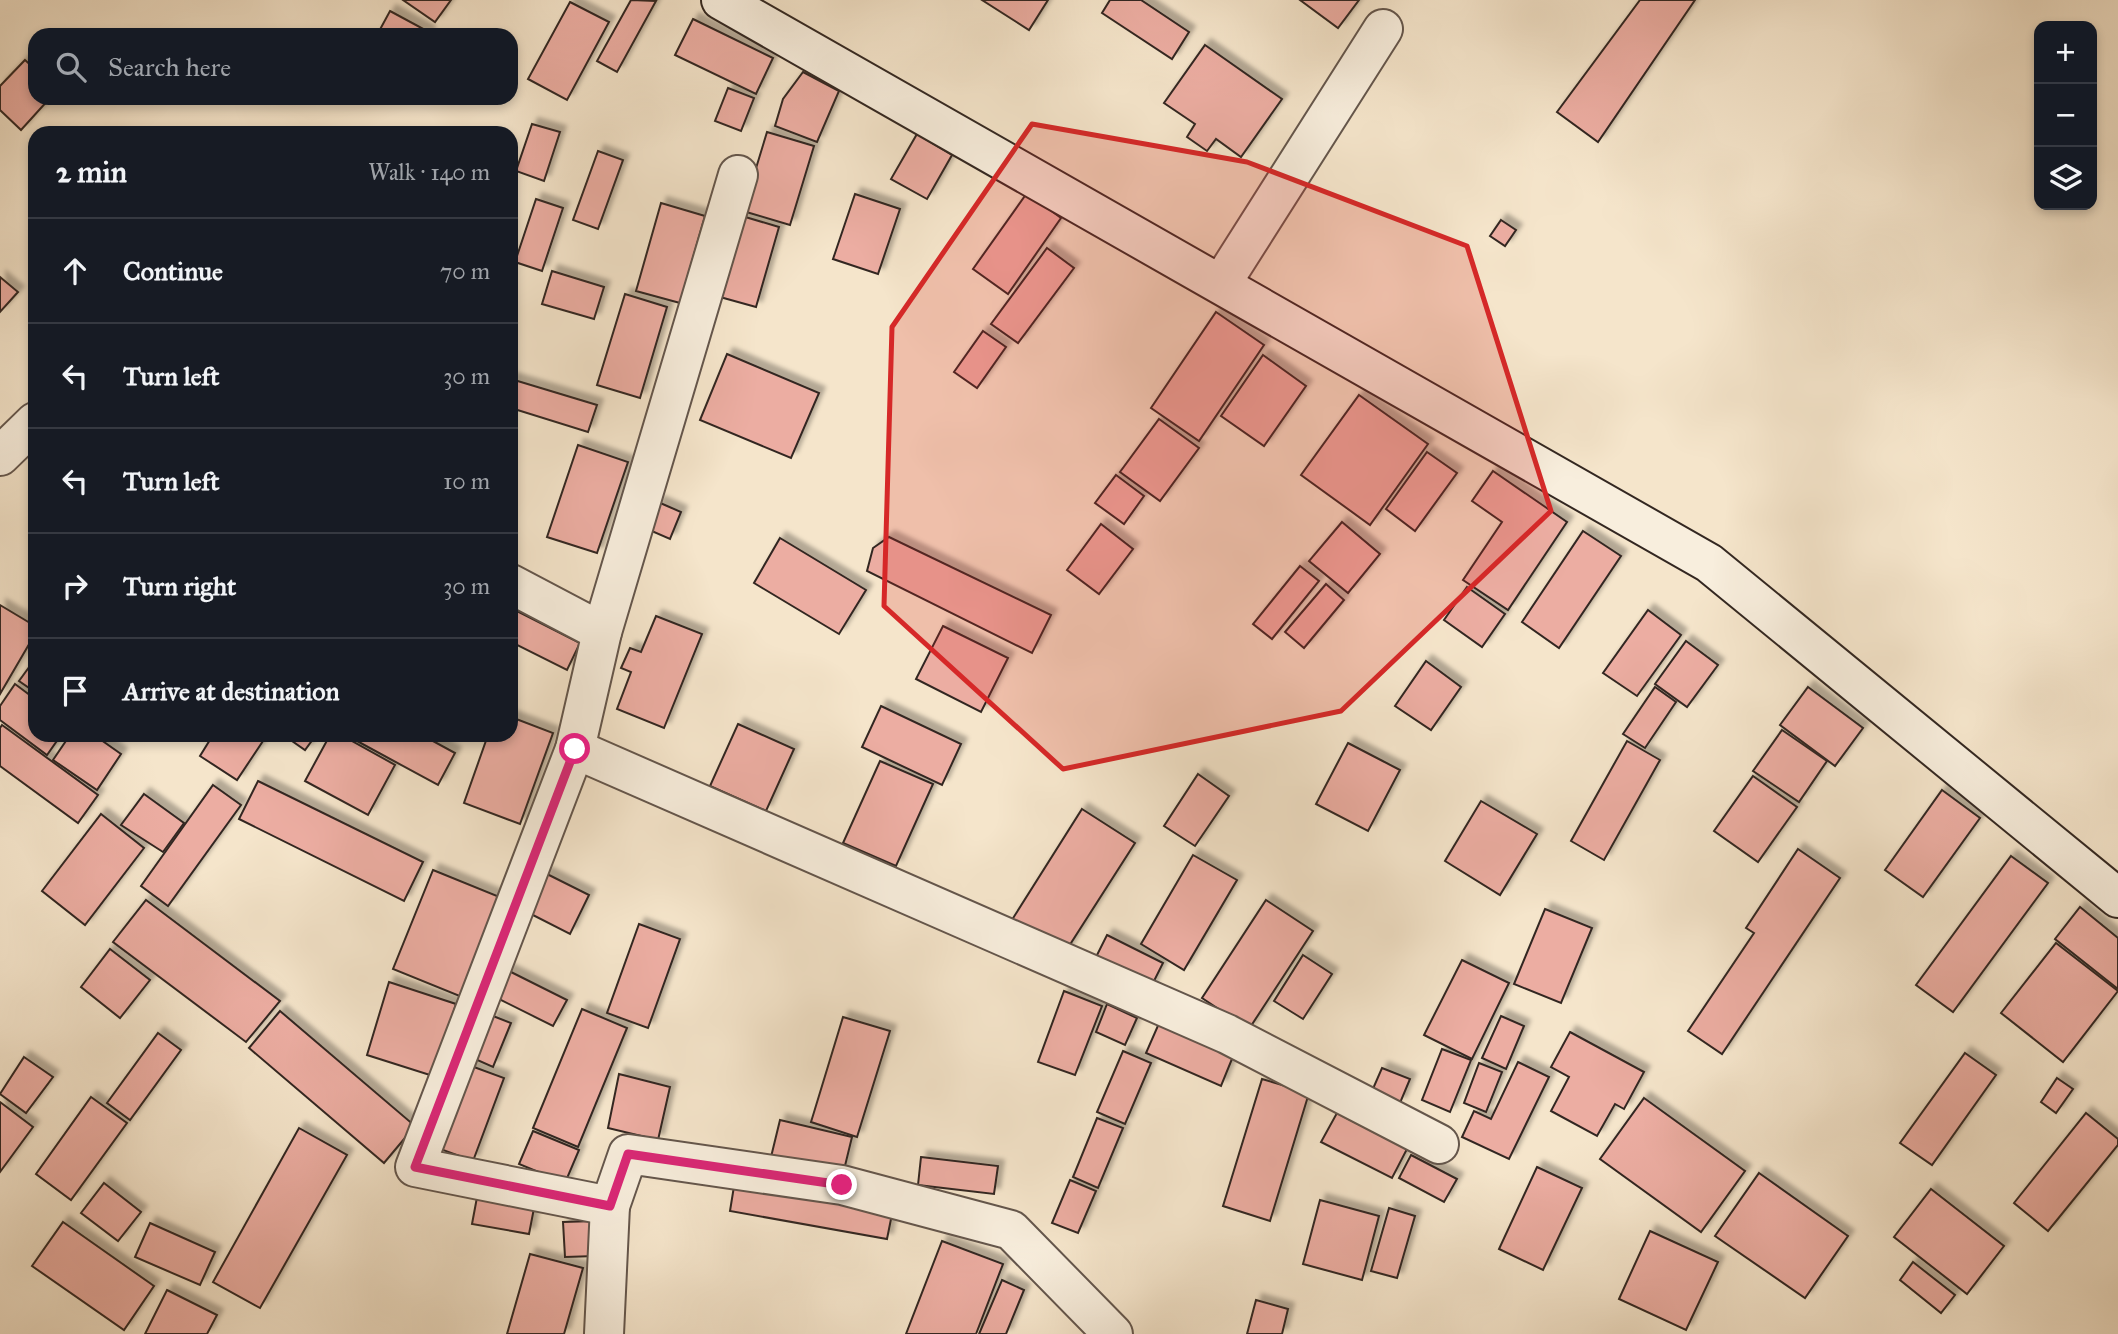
<!DOCTYPE html>
<html lang="en">
<head>
<meta charset="utf-8">
<style>
	body { margin:0; font-family:"IM FELL Great Primer",serif; background:#242831; color:#f1f3f6 }
	.controls { position:absolute; right:21px; top:21px; display:grid; overflow:hidden; border-radius:14px; box-shadow:0 4px 10px #0003 }
	.controls button { width:63px; height:63px; display:grid; place-items:center; padding:0; border:0; border-bottom:2px solid #363941; background:#171b24; color:#f1f3f6; font:35px sans-serif }
	.stop { position:absolute; width:21px; height:21px; margin:-16px; border:5px solid #db2777; border-radius:50%; background:#fff }
	.stop.end { background:#db2777; border-color:#fff; box-shadow:0 2px 7px #0008 }
	.list { margin:0; padding:0; list-style:none }
	h2 { display:flex; justify-content:space-between; align-items:center; height:91px; margin:0; padding:0 28px; font-size:30px }
	h2 small { font-size:23px; font-weight:400; color:#9ea1a6 }
	.list li { display:grid; grid-template-columns:46px 1fr auto; gap:21px; align-items:center; box-sizing:border-box; height:105px; padding:0 28px; border-top:2px solid #363941 }
	.list b { display:block; font-size:26px; white-space:nowrap }
	.list em { font-size:23px; font-style:normal; color:#9ea1a6 }
	.icon { flex:none; width:38px; height:38px; fill:none; stroke:currentColor; stroke-width:2; stroke-linecap:round; stroke-linejoin:round }
	.map { position:relative; flex:none; width:2118px; height:1334px; overflow:hidden }
	.search { position:absolute; background:#171b24; box-shadow:0 4px 10px #0003; left:28px; top:28px; width:490px; height:77px; display:flex; align-items:center; gap:18px; box-sizing:border-box; padding:0 24px; border-radius:21px; color:#9ea1a6; font-size:26px }
	.panel { position:absolute; background:#171b24; box-shadow:0 4px 10px #0003; left:28px; top:126px; width:490px; height:616px; border-radius:21px }
	.map>svg:first-child { display:block }
	.building { fill:#ecada2; stroke:#332721; stroke-width:2; filter:url(#shadow) }
	.lines { fill:none; stroke-linecap:round; stroke-linejoin:round }
	.street-casing { stroke:#64564c; stroke-width:42 }
	.secondary-casing { stroke:#332721; stroke-width:42 }
	.street { stroke:#f8eedd; stroke-width:38 }
	.secondary { stroke:#f8eedd; stroke-width:38 }
	.route { stroke:#db2777; stroke-width:9 }
	.marked { fill:#d62828; fill-opacity:0.2; stroke:#d62828; stroke-width:5; stroke-linejoin:round }
</style>
</head>
<body>
<div class="map">
<svg width="2118" height="1334" viewBox="0 0 2118 1334">
	<defs>
		<filter id="shadow"><feDropShadow dx="6" dy="-6" stdDeviation="2" flood-color="#0004"/></filter>
	</defs>
	<rect width="100%" height="100%" fill="#f5e5cb"/>
	<filter id="stains"><feTurbulence type="fractalNoise" baseFrequency=".00286" numOctaves="4"/><feColorMatrix values="0 0 0 0 .2 0 0 0 0 .09 0 0 0 0 .02 0 0 0 .5 -.17"/></filter>
	<radialGradient id="worn" r=".72"><stop offset=".6" stop-color="#630" stop-opacity="0"/><stop offset="1" stop-color="#630" stop-opacity=".3"/></radialGradient>
	<!-- building -->
	<g class="building">
		<path d="M403 0H451L435 22Z"/>
		<path d="M631 0 656 1 617 72 597 61Z"/>
		<path d="M982 0H1048L1029 30Z"/>
		<path d="M1110 0H1141L1189 32 1172 59 1102 13Z"/>
		<path d="M1300 0H1359L1338 28Z"/>
		<path d="M1640 0H1695L1598 142 1557 112Z"/>
		<path d="M570 2 609 22 567 100 528 79Z"/>
		<path d="M390 11 429 32 428 35H377Z"/>
		<path d="M693 19 773 58 756 94 675 55Z"/>
		<path d="M1205 45 1282 99 1241 157 1216 139 1207 151 1187 137 1195 124 1164 103Z"/>
		<path d="M25 60 35 69V98H50L21 130 0 110V86Z"/>
		<path d="M803 72 839 91 817 142 775 126 783 99Z"/>
		<path d="M728 88 754 98 741 131 715 121Z"/>
		<path d="M532 124 560 132 544 181 516 171Z"/>
		<path d="M767 132 814 146 790 225 743 211Z"/>
		<path d="M917 134 952 155 927 199 891 179Z"/>
		<path d="M598 151 623 160 598 229 573 220Z"/>
		<path d="M1027 193 1061 218 1008 294 973 269Z"/>
		<path d="M855 194 900 209 878 274 833 259Z"/>
		<path d="M536 199 563 208 542 271 515 262Z"/>
		<path d="M661 203 705 216 680 303 636 291Z"/>
		<path d="M742 216 779 227 756 307 720 297Z"/>
		<path d="M1501 220 1516 230 1505 246 1490 236Z"/>
		<path d="M1047 248 1074 268 1018 343 991 324Z"/>
		<path d="M552 271 604 287 594 319 542 304Z"/>
		<path d="M0 277 18 292 0 312Z"/>
		<path d="M625 294 667 307 640 398 597 385Z"/>
		<path d="M1216 312 1264 345 1199 441 1151 408Z"/>
		<path d="M983 331 1006 347 977 388 954 372Z"/>
		<path d="M727 354 819 393 791 458 700 420Z"/>
		<path d="M1263 355 1306 386 1264 446 1221 416Z"/>
		<path d="M511 379 597 405 588 432 511 408Z"/>
		<path d="M1359 395 1428 444 1370 525 1301 475Z"/>
		<path d="M1159 419 1199 448 1160 501 1120 472Z"/>
		<path d="M578 445 628 462 597 553 547 537Z"/>
		<path d="M1427 452 1457 473 1415 531 1386 509Z"/>
		<path d="M1493 471 1567 522 1508 610 1463 580 1502 522 1472 501Z"/>
		<path d="M1116 475 1144 496 1124 524 1095 503Z"/>
		<path d="M658 502 681 512 670 539 647 529Z"/>
		<path d="M1342 522 1380 554 1348 593 1309 561Z"/>
		<path d="M1101 524 1133 549 1099 594 1067 570Z"/>
		<path d="M1583 531 1621 556 1559 648 1522 622Z"/>
		<path d="M889 537 1051 615 1032 653 867 571 873 548Z"/>
		<path d="M780 538 866 590 839 634 754 583Z"/>
		<path d="M1300 566 1319 581 1272 639 1253 624Z"/>
		<path d="M1326 584 1344 600 1304 648 1285 632Z"/>
		<path d="M1467 587 1505 614 1482 647 1444 620Z"/>
		<path d="M0 605 35 626V634L0 694Z"/>
		<path d="M511 608 580 643 567 670 511 642Z"/>
		<path d="M1648 610 1681 635 1637 696 1603 673Z"/>
		<path d="M656 616 702 634 664 728 617 709 631 672 621 668 630 648 641 652Z"/>
		<path d="M943 626 1008 658 981 712 916 679Z"/>
		<path d="M1686 641 1718 665 1687 707 1655 684Z"/>
		<path d="M35 659V692L19 681Z"/>
		<path d="M1426 661 1461 687 1431 730 1395 706Z"/>
		<path d="M15 684 35 699V735H61L47 755 0 720V706Z"/>
		<path d="M1655 687 1676 702 1645 748 1623 734Z"/>
		<path d="M1808 687 1863 728 1835 766 1780 725Z"/>
		<path d="M881 706 961 744 942 785 862 747Z"/>
		<path d="M511 717 553 733 520 824 464 803 488 735H511Z"/>
		<path d="M738 724 794 749 766 811 710 786Z"/>
		<path d="M2 725 98 795 78 823 0 766V728Z"/>
		<path d="M1782 730 1827 761 1799 802 1753 771Z"/>
		<path d="M70 735H94L121 754 97 790 53 760Z"/>
		<path d="M213 735H267L237 780 200 756Z"/>
		<path d="M296 735H316L305 750 292 741Z"/>
		<path d="M330 735H341L395 765 368 815 305 781Z"/>
		<path d="M346 735H422L455 753 438 785Z"/>
		<path d="M1627 741 1660 760 1604 860 1571 841Z"/>
		<path d="M1348 743 1400 770 1368 831 1316 804Z"/>
		<path d="M880 761 933 784 896 866 843 843Z"/>
		<path d="M1198 774 1229 796 1195 846 1164 826Z"/>
		<path d="M1753 776 1797 807 1758 862 1714 831Z"/>
		<path d="M258 781 423 862 404 901 239 819Z"/>
		<path d="M213 785 241 805 168 906 141 886Z"/>
		<path d="M1942 790 1980 818 1923 897 1885 870Z"/>
		<path d="M144 794 184 823 163 852 121 825Z"/>
		<path d="M1481 801 1537 834 1500 895 1445 861Z"/>
		<path d="M1082 809 1135 843 1062 957 1010 923Z"/>
		<path d="M101 814 144 848 85 925 42 891Z"/>
		<path d="M1798 849 1840 878 1722 1054 1688 1031 1754 933 1746 928Z"/>
		<path d="M1193 855 1237 880 1184 970 1141 944Z"/>
		<path d="M2011 856 2048 883 1953 1012 1916 985Z"/>
		<path d="M433 870 502 898 462 997 393 969Z"/>
		<path d="M545 873 589 895 570 934 525 911Z"/>
		<path d="M146 900 280 1001 246 1042 113 942Z"/>
		<path d="M1266 900 1313 931 1249 1029 1202 998Z"/>
		<path d="M2080 907 2118 938V989L2055 939Z"/>
		<path d="M1545 909 1592 928 1561 1003 1514 984Z"/>
		<path d="M639 924 680 939 648 1028 607 1013Z"/>
		<path d="M1107 935 1163 963 1148 993 1092 965Z"/>
		<path d="M2056 943 2118 991 2063 1062 2001 1013Z"/>
		<path d="M110 949 150 980 120 1018 81 987Z"/>
		<path d="M1303 955 1332 974 1303 1019 1274 1001Z"/>
		<path d="M1462 960 1509 983 1472 1059 1424 1035Z"/>
		<path d="M507 970 567 1000 553 1026 493 996Z"/>
		<path d="M389 982 456 1004 433 1076 367 1055Z"/>
		<path d="M1064 991 1102 1006 1075 1075 1038 1062Z"/>
		<path d="M1107 1004 1137 1018 1125 1045 1096 1032Z"/>
		<path d="M582 1009 627 1028 578 1147 533 1128Z"/>
		<path d="M280 1011 415 1126 384 1163 249 1048Z"/>
		<path d="M493 1016 511 1023 493 1067 475 1059Z"/>
		<path d="M1501 1016 1524 1026 1506 1069 1482 1058Z"/>
		<path d="M843 1017 890 1031 857 1137 811 1122Z"/>
		<path d="M1160 1021 1234 1054 1221 1086 1146 1053Z"/>
		<path d="M1570 1032 1644 1072 1624 1109 1615 1104 1597 1136 1551 1111 1569 1077 1551 1067Z"/>
		<path d="M158 1033 181 1050 130 1120 107 1103Z"/>
		<path d="M1442 1049 1471 1060 1450 1112 1422 1100Z"/>
		<path d="M1123 1051 1151 1063 1125 1124 1097 1112Z"/>
		<path d="M1965 1053 1996 1075 1932 1165 1900 1143Z"/>
		<path d="M24 1057 53 1077 26 1113 0 1094Z"/>
		<path d="M1518 1062 1549 1077 1509 1159 1462 1137 1474 1111 1491 1119Z"/>
		<path d="M463 1063 504 1078 473 1161 432 1146Z"/>
		<path d="M1479 1063 1502 1072 1486 1112 1464 1103Z"/>
		<path d="M1382 1068 1410 1079 1400 1103 1372 1091Z"/>
		<path d="M619 1074 670 1087 658 1140 608 1128Z"/>
		<path d="M2057 1078 2073 1089 2056 1113 2041 1102Z"/>
		<path d="M1262 1079 1309 1093 1270 1221 1223 1206Z"/>
		<path d="M91 1097 127 1123 71 1200 36 1174Z"/>
		<path d="M1644 1098 1745 1171 1701 1232 1600 1159Z"/>
		<path d="M0 1102 33 1127 0 1172Z"/>
		<path d="M1337 1113 1407 1149 1392 1178 1321 1142Z"/>
		<path d="M2086 1113 2118 1139V1145L2048 1231 2014 1203Z"/>
		<path d="M1097 1118 1123 1128 1098 1188 1073 1177Z"/>
		<path d="M780 1120 852 1137 843 1174 771 1157Z"/>
		<path d="M299 1128 347 1155 260 1308 213 1282Z"/>
		<path d="M533 1131 579 1150 565 1183 519 1164Z"/>
		<path d="M1411 1155 1457 1179 1444 1202 1399 1178Z"/>
		<path d="M921 1157 998 1166 994 1194 918 1185Z"/>
		<path d="M1537 1167 1582 1188 1543 1270 1499 1249Z"/>
		<path d="M1759 1173 1848 1236 1805 1298 1715 1236Z"/>
		<path d="M735 1180 893 1209 887 1239 730 1211Z"/>
		<path d="M1070 1180 1096 1191 1078 1233 1052 1223Z"/>
		<path d="M104 1183 141 1212 118 1241 81 1213Z"/>
		<path d="M1931 1189 2004 1246 1967 1294 1894 1237Z"/>
		<path d="M478 1192 535 1203 529 1234 472 1224Z"/>
		<path d="M1320 1200 1379 1216 1362 1280 1303 1264Z"/>
		<path d="M1389 1208 1415 1216 1397 1278 1371 1271Z"/>
		<path d="M595 1221 596 1256 565 1257 563 1222Z"/>
		<path d="M63 1222 154 1286 124 1330 32 1266Z"/>
		<path d="M150 1223 215 1252 200 1285 135 1257Z"/>
		<path d="M1650 1231 1718 1262 1686 1330 1619 1299Z"/>
		<path d="M942 1241 1003 1264 976 1334H906Z"/>
		<path d="M530 1254 583 1268 564 1334H507Z"/>
		<path d="M1913 1262 1955 1295 1941 1313 1900 1280Z"/>
		<path d="M1002 1280 1024 1290 1006 1334H979Z"/>
		<path d="M167 1290 217 1315 207 1334H145Z"/>
		<path d="M1256 1300 1288 1309 1282 1334H1247Z"/>
	</g>
	<g class="lines">
		<!-- street casing -->
		<g class="street-casing">
			<g id="street">
				<path d="M738 175 602 632 575 749 415 1167 610 1206 628 1154 842 1185 1011 1230 1113 1334"/>
				<path d="M1221 284 1383 29"/>
				<path d="M0 456 35 422"/>
				<path d="M511 584 602 632"/>
				<path d="M575 749 1227 1034 1439 1144"/>
				<path d="M604 1334 610 1206"/>
			</g>
		</g>
		<!-- secondary casing -->
		<g class="secondary-casing">
			<path id="secondary" d="M721 0 1709 563 2118 898"/>
		</g>
		<!-- street -->
		<use href="#street" class="street"/>
		<!-- secondary -->
		<use href="#secondary" class="secondary"/>
	</g>
	<g class="lines">
		<!-- route -->
		<path class="route" d="M575 749 415 1167 610 1206 628 1154 842 1185"/>
	</g>
	<!-- marked area -->
	<path class="marked" d="M1032 124 1247 162 1467 246 1551 511 1341 711 1063 769 884 606 892 327Z"/>
	<rect width="100%" height="100%" filter="url(#stains)"/>
	<rect width="100%" height="100%" fill="url(#worn)"/>
</svg>
<div class="controls">
<button>+</button>
<button>−</button>
<button><svg class="icon" aria-label="layers" viewBox="0 0 24 24"><path d="M12 4l9 5-9 5-9-5zM3 14l9 5 9-5"/></svg></button>
</div>
<div class="stop" style="left:575px;top:749px"></div>
<div class="stop end" style="left:842px;top:1185px"></div>
<div class="search"><svg class="icon" aria-label="search" viewBox="0 0 24 24"><circle cx="10" cy="10" r="6"/><path d="M15 15l6 6"/></svg>Search here</div>
<section class="panel">
<h2>2 min<small>Walk · 140 m</small></h2>
<ul class="list">
<li><svg class="icon" aria-label="ahead" viewBox="0 0 24 24"><path d="M12 20V5M6 11l6-6 6 6"/></svg><div><b>Continue</b></div><em>70 m</em></li>
<li><svg class="icon" aria-label="left" viewBox="0 0 24 24"><path d="M17 20v-9H6M10 6l-5 5 5 5"/></svg><div><b>Turn left</b></div><em>30 m</em></li>
<li><svg class="icon" aria-label="left" viewBox="0 0 24 24"><path d="M17 20v-9H6M10 6l-5 5 5 5"/></svg><div><b>Turn left</b></div><em>10 m</em></li>
<li><svg class="icon" aria-label="right" viewBox="0 0 24 24"><path d="M7 20v-9h11M14 6l5 5-5 5"/></svg><div><b>Turn right</b></div><em>30 m</em></li>
<li><svg class="icon" aria-label="arrive" viewBox="0 0 24 24"><path d="M6 21V4h12l-3 4 3 4H6"/></svg><div><b>Arrive at destination</b></div></li>
</ul>
</section>
</div>
</body>
</html>
